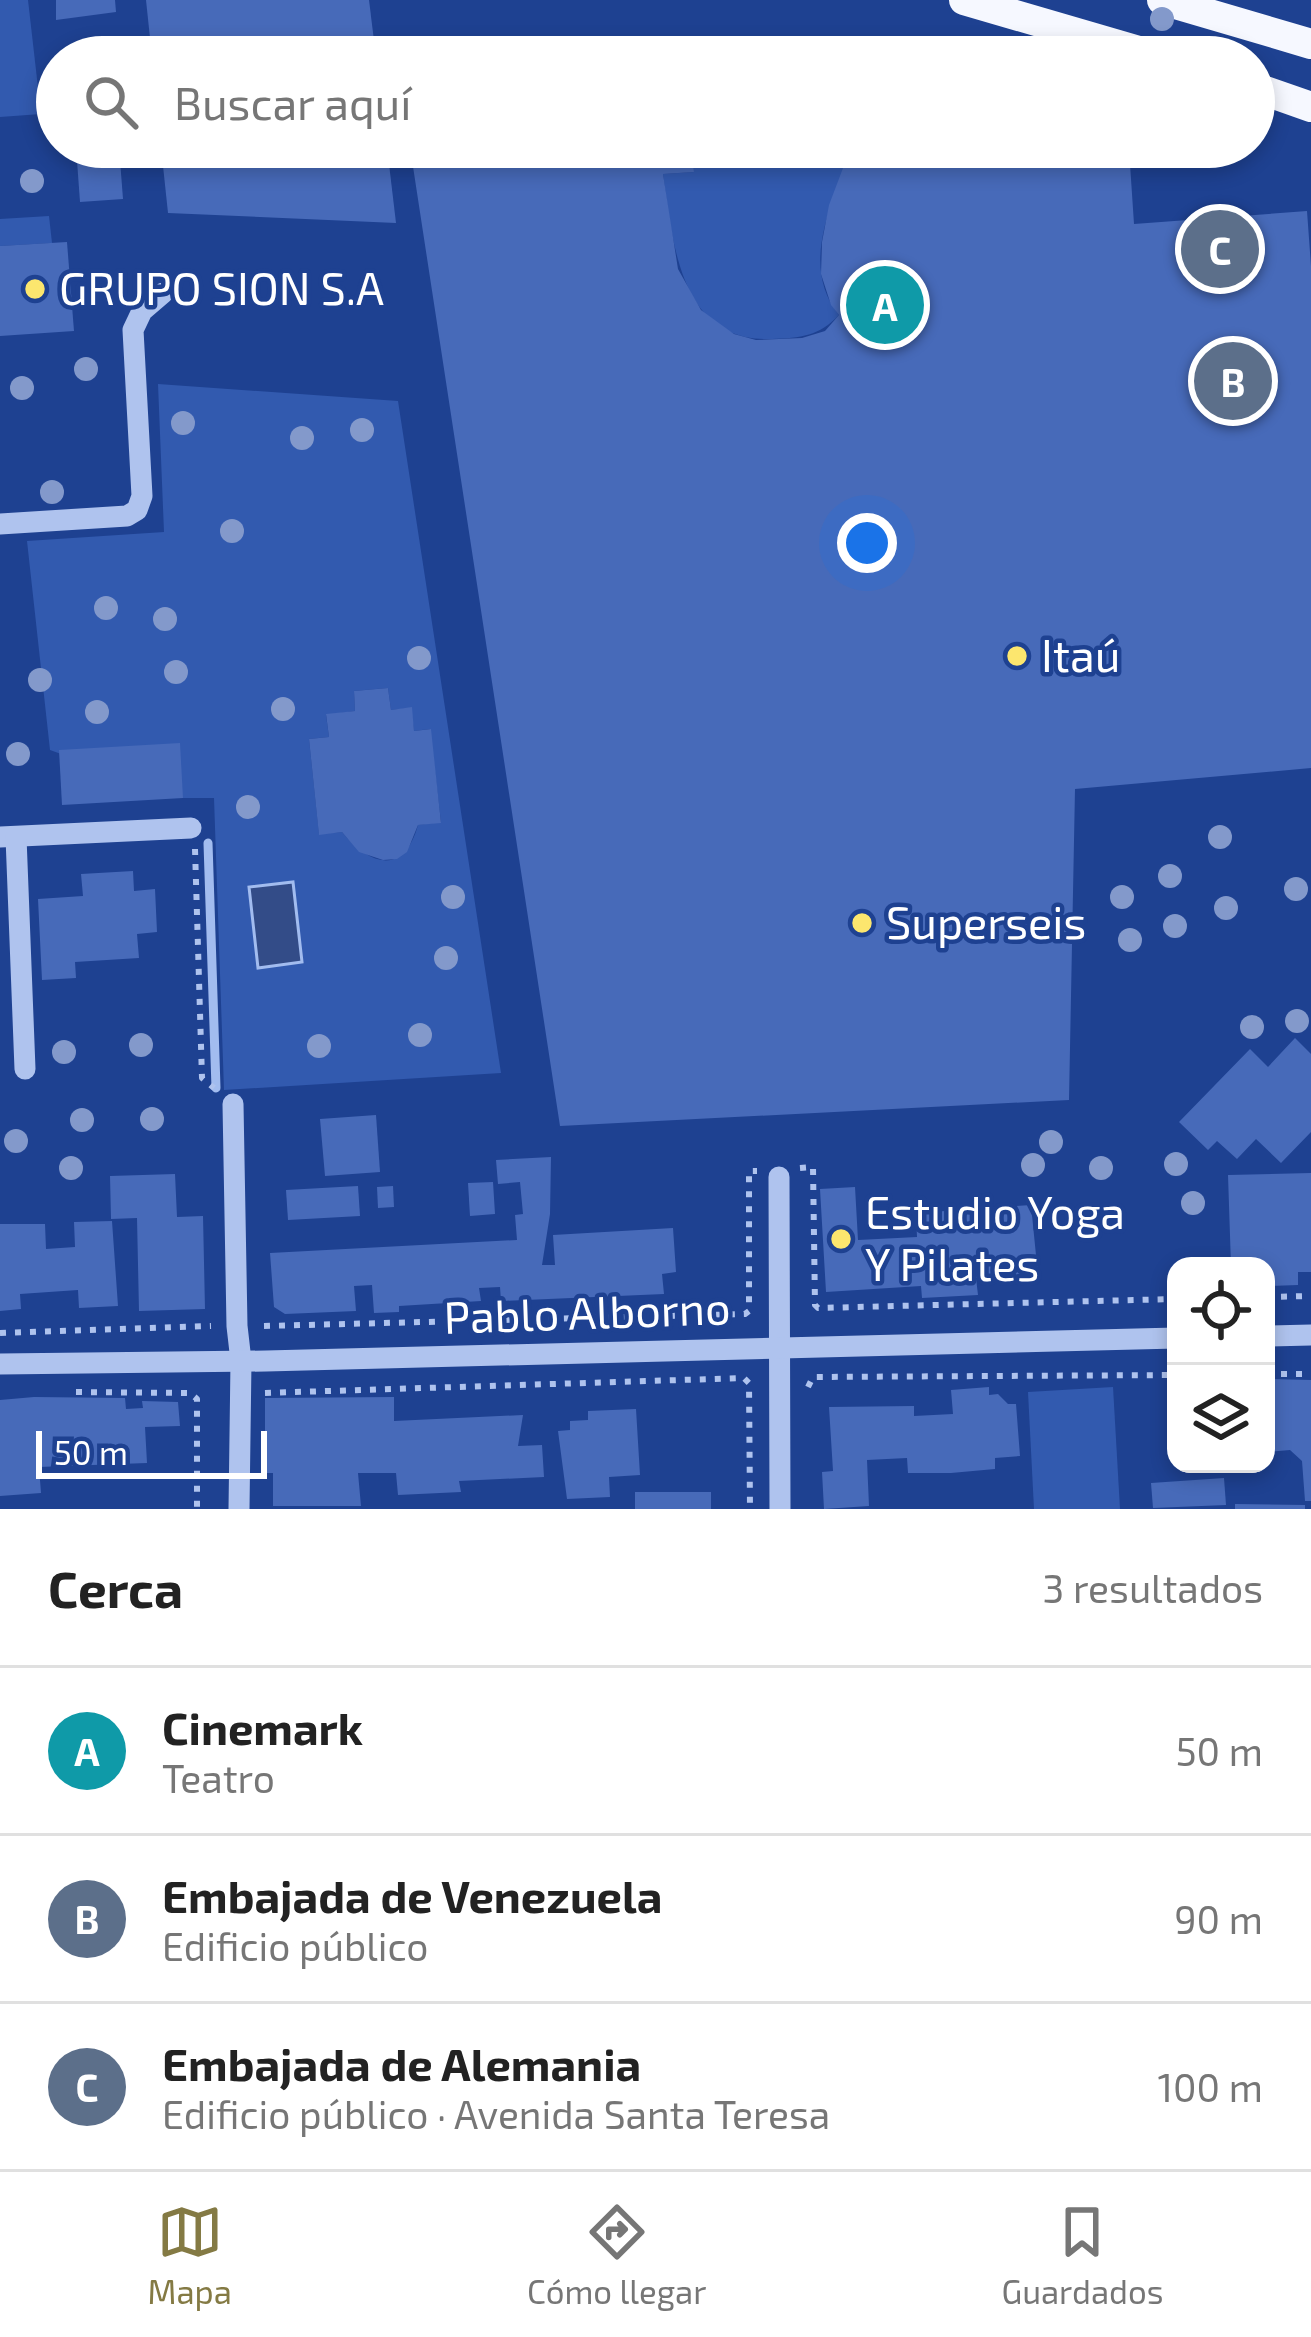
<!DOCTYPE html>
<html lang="es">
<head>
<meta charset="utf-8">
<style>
	body { margin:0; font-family:"Exo 2",sans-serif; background:#f6f6f6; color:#222 }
	.controls { position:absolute; right:36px; bottom:36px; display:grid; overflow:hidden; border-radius:24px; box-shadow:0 6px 18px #0003 }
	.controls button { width:108px; height:108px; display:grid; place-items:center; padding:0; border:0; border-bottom:3px solid #e0e0e0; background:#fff; color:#222; font:60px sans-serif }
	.scale { position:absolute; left:36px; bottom:30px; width:231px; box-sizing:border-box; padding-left:12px; border:6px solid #fff; border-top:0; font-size:33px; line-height:42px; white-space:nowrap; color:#fff; -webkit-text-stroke:9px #1e4191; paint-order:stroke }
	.you { position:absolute; left:867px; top:543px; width:42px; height:42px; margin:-30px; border:9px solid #fff; border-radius:50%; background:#1a73e8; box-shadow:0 0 0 18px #1a73e833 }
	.badge { display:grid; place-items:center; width:78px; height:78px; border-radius:50%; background:#847a44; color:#fff; font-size:39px; font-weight:700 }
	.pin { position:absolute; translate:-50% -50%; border:6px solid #fff; box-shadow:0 3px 12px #0006 }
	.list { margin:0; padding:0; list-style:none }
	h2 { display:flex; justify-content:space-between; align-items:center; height:156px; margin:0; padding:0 48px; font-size:51px }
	h2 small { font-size:39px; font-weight:400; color:#767676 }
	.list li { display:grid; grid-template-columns:78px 1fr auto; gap:36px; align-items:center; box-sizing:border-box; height:168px; padding:0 48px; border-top:3px solid #e0e0e0 }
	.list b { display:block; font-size:45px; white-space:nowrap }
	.list p { margin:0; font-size:39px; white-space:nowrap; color:#767676 }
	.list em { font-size:39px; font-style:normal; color:#767676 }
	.icon { flex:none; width:66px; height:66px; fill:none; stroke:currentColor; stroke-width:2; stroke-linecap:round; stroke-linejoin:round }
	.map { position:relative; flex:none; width:1311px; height:1509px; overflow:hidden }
	.search { position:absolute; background:#fff; box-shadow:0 6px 18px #0003; left:36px; right:36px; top:36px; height:132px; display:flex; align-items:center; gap:30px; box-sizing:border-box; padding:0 42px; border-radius:66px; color:#767676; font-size:45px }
	.sheet { height:660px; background:#fff }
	nav { display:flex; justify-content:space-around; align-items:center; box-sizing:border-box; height:168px; border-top:3px solid #e0e0e0; background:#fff; font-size:33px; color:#767676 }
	nav a { display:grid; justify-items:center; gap:6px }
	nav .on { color:#847a44 }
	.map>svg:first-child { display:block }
	.green { fill:#325aaf; fill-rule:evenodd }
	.water { fill:#334c88; stroke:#a2bcef; stroke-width:3 }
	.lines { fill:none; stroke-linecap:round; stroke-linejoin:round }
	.stream { stroke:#a2bcef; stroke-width:9 }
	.building { fill:#476ab9 }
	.path { stroke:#afc3ee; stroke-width:6; stroke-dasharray:6 9; stroke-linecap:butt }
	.minor { stroke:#afc3ee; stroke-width:21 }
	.major { stroke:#f6f8ff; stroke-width:30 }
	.tree { fill:#8399cb }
	.poi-dot { fill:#fce66e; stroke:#1e4191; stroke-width:4.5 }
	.labels { text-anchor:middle; stroke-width:9; stroke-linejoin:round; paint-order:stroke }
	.poi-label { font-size:45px; fill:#fff; stroke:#1e4191; text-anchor:start }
	.street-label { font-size:45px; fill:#fff; stroke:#1e4191 }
</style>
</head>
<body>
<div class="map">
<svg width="1311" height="1509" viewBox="0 0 1311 1509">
	<rect width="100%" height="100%" fill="#1e4191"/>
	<!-- green -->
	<g class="green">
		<path d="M0 0H28L41 114 0 117Z"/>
		<path d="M692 147H851C835 200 798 264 839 315 819 336 801 338 772 339 679 343 673 242 663 174L694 172Z"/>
		<path d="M49 216 52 243 0 246V219Z"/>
		<path d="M158 384 398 401 501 1073 224 1090 214 798H183L50 750 27 541 164 532ZM388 688 391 710 411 708 414 731 430 729 441 822 418 825C404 876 370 866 342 832L319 834 309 739 329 737 326 715 355 711 354 691Z"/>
		<path d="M1113 1387 1120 1509H1034L1028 1392Z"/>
	</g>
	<!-- water -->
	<path class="water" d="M293 882 302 962 258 968 249 887Z"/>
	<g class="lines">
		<!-- stream -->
		<path class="stream" d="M208 843 216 1088"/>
	</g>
	<!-- building -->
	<g class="building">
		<path d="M56 0H115L116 12 56 20Z"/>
		<path d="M146 0H369L376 57H152Z"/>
		<path d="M76 147H119L123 199 80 202Z"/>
		<path d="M161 147H387L396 223 168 213Z"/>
		<path d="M410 147H692L694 172 663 174 678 269 701 310 734 334 756 340 802 338 825 331 839 315 831 305 821 274 822 242 829 205 851 147H1044L1130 164 1134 224 1307 211 1311 266V768L1075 789 1069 1100 560 1126Z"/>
		<path d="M67 242 74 331 0 336V246Z"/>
		<path d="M388 688 391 710 412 707 414 731 431 729 441 823 418 825 407 852 397 859 383 860 359 852 342 832 319 835 309 739 329 737 326 714 355 711 354 691Z"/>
		<path d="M180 743 183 798 62 805 59 750Z"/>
		<path d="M133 871 134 891 155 889 157 932 137 934 139 958 75 962 76 978 42 980 38 899 83 896 81 874Z"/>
		<path d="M1295 1038 1311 1054V1132L1281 1163 1256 1139 1237 1159 1217 1141 1208 1150 1179 1122 1250 1049 1268 1067Z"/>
		<path d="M376 1115 380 1172 325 1176 320 1119Z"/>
		<path d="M551 1157 550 1214 542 1265H555L553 1235 673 1228 676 1272 662 1274 664 1294 501 1301 500 1287 479 1288 481 1301 399 1306V1312L374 1313 372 1285 354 1286 356 1311 285 1314 274 1307 270 1253 517 1240 515 1215 523 1214 520 1182 498 1184 496 1160Z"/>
		<path d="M1311 1173V1272H1298V1285L1266 1286V1266H1231L1228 1175Z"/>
		<path d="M175 1174 177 1217 203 1216 205 1309 139 1311 137 1218 111 1219 110 1176Z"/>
		<path d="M493 1182 495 1214 470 1216 468 1183Z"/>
		<path d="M358 1186 360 1216 288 1220 286 1190Z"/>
		<path d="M393 1186 394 1207 378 1208 377 1187Z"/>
		<path d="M855 1187 858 1240 917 1237 916 1213 1031 1205 1038 1275 976 1278 978 1295 922 1298 921 1286 826 1292 820 1189Z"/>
		<path d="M112 1221 118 1306 79 1308 78 1290 20 1294 21 1309 0 1311V1224H45L46 1249 75 1247 74 1222Z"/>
		<path d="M1266 1379 1311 1380V1501H1305L1302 1461 1290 1450 1266 1452Z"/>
		<path d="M989 1387V1395L998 1394 1008 1404H1016L1020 1456 995 1458V1469L951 1473H908L907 1458 867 1460 869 1506 824 1509 822 1472 833 1471 829 1407 914 1406V1416L953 1414 951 1390Z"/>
		<path d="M34 1397 125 1398 126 1409 143 1408 142 1401 178 1402 180 1426 145 1427 147 1463 39 1467 41 1493 0 1496V1400Z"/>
		<path d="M394 1397V1421L523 1415 518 1446 542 1445 544 1477 459 1481 461 1492 398 1495 396 1473H358L361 1506H273V1473H265V1398Z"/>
		<path d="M636 1409 640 1475 609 1477 610 1497 567 1499 558 1431 570 1430V1421L588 1420V1411Z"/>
		<path d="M1224 1478 1226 1505 1153 1508 1151 1483Z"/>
		<rect x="635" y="1492" width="76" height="17"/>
		<path d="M1235 1504 1305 1505V1509H1235Z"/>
	</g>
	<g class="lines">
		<!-- path -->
		<g class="path">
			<path d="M195 849 202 1078 214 1088"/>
			<path d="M800 1168 813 1167 815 1305 818 1308 1176 1299"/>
			<path d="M1266 1297 1311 1296"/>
			<path d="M264 1326 745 1314 749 1311V1171H757"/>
			<path d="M0 1333 211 1326"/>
			<path d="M1266 1374H1311"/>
			<path d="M808 1387 813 1377 1176 1375"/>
			<path d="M76 1392 190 1393 197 1399V1509"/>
			<path d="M265 1393 744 1378 749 1383 750 1509"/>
		</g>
		<!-- minor -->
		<g class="minor">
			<path d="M0 524 127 516 137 510 142 496 133 330 142 311 163 293"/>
			<path d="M0 837 191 828"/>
			<path d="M16 837 25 1069"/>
			<path d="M233 1104 237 1326 241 1361 239 1509"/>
			<path d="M779 1177 780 1509"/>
			<path d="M1266 1336 1311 1335"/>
			<path d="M0 1364 266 1361 1176 1338"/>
		</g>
		<!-- major -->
		<g class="major">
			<path d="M964 0 1159 57"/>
			<path d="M1162 0 1311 44"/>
			<path d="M1254 87 1311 107"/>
		</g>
	</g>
	<!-- trees -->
	<g class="tree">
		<circle cx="1162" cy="19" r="12"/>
		<circle cx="32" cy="181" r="12"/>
		<circle cx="86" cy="369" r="12"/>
		<circle cx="22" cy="388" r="12"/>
		<circle cx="183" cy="423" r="12"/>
		<circle cx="362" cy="430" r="12"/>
		<circle cx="302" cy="438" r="12"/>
		<circle cx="52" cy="492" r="12"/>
		<circle cx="232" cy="531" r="12"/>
		<circle cx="106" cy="608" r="12"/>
		<circle cx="165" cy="619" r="12"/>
		<circle cx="419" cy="658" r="12"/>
		<circle cx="176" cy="672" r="12"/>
		<circle cx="40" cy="680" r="12"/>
		<circle cx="283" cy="709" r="12"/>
		<circle cx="97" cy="712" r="12"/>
		<circle cx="18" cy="754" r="12"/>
		<circle cx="248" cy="807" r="12"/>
		<circle cx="1220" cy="837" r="12"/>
		<circle cx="1170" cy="876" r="12"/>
		<circle cx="1296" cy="889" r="12"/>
		<circle cx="453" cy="897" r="12"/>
		<circle cx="1122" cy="897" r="12"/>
		<circle cx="1226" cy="908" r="12"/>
		<circle cx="1175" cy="926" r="12"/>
		<circle cx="1130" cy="940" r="12"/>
		<circle cx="446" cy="958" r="12"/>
		<circle cx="1297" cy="1021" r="12"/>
		<circle cx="1252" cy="1027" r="12"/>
		<circle cx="420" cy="1035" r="12"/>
		<circle cx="141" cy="1045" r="12"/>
		<circle cx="319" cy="1046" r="12"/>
		<circle cx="64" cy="1052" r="12"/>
		<circle cx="152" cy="1119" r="12"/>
		<circle cx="82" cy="1120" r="12"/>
		<circle cx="16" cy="1141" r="12"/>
		<circle cx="1051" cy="1142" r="12"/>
		<circle cx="1176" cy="1164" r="12"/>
		<circle cx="1033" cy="1165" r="12"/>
		<circle cx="71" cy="1168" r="12"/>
		<circle cx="1101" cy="1168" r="12"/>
		<circle cx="1193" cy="1203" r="12"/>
	</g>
	<!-- markers -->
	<g class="poi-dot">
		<circle cx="35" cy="289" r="12"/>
		<circle cx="1017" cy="656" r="12"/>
		<circle cx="862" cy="923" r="12"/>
		<circle cx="841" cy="1239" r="12"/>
	</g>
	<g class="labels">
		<!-- poi labels -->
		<g class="poi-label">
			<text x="59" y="305">GRUPO SION S.A</text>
			<text x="1041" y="672">Itaú</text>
			<text x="886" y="939">Superseis</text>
			<text x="865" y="1229">Estudio Yoga<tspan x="865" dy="52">Y Pilates</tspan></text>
		</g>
		<!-- street labels -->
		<g class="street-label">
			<text transform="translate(587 1313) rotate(-2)" y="16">Pablo Alborno</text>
		</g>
	</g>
</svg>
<div class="controls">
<button><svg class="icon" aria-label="locate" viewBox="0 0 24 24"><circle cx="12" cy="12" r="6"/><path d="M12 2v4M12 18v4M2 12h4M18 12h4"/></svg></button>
<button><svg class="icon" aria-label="layers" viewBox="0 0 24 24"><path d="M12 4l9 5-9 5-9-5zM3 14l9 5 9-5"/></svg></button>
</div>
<div class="scale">50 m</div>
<div class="you"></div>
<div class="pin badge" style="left:885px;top:305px;background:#0f9aa8">A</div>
<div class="pin badge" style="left:1233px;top:381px;background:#5c6f8a">B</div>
<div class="pin badge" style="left:1220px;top:249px;background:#5c6f8a">C</div>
<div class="search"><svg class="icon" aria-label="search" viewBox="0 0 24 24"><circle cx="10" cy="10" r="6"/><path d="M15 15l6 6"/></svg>Buscar aquí</div>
</div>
<section class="sheet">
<h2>Cerca<small>3 resultados</small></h2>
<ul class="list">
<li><span class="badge" style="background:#0f9aa8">A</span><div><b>Cinemark</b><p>Teatro</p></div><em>50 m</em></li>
<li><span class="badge" style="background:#5c6f8a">B</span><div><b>Embajada de Venezuela</b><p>Edificio público</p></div><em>90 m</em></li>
<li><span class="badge" style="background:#5c6f8a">C</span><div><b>Embajada de Alemania</b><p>Edificio público · Avenida Santa Teresa</p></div><em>100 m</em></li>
</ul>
</section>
<nav>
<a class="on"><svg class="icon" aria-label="map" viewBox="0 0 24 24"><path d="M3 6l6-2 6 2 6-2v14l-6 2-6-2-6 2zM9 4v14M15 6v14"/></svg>Mapa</a>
<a><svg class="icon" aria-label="directions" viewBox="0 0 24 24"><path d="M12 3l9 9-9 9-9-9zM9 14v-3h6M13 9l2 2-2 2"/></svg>Cómo llegar</a>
<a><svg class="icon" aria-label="saved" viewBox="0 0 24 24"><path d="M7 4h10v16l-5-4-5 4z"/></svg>Guardados</a>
</nav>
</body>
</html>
